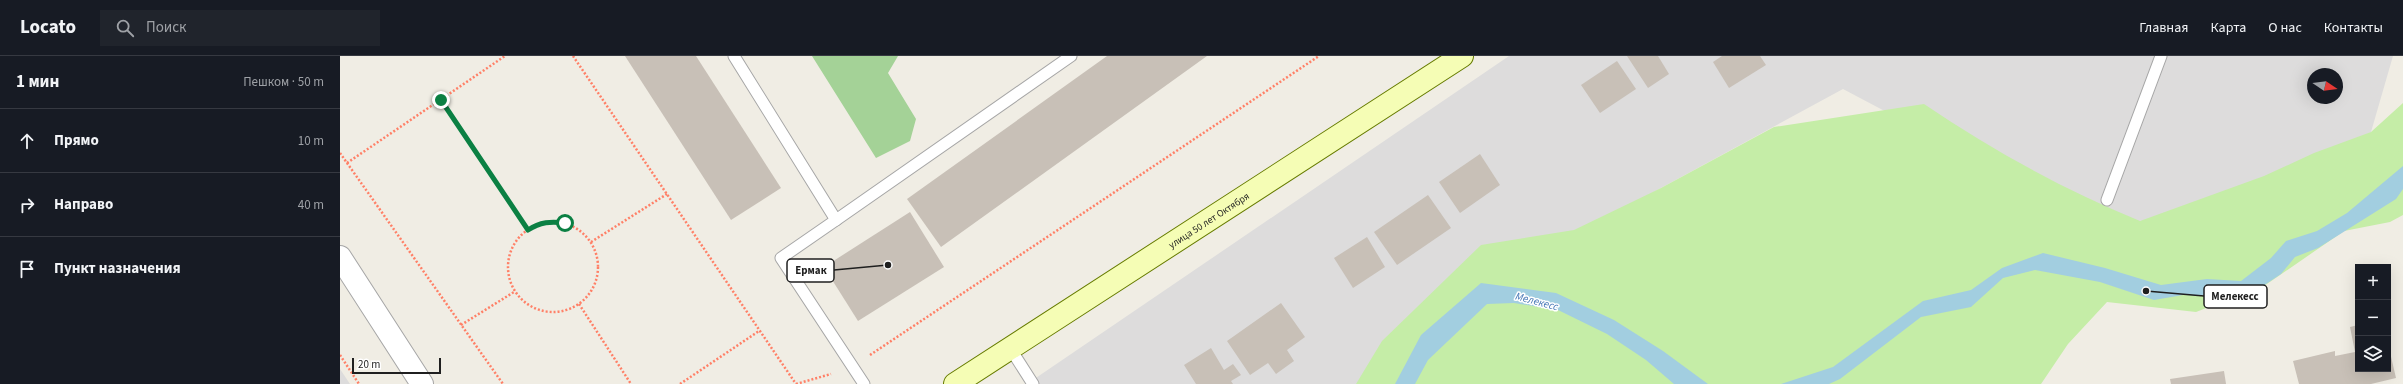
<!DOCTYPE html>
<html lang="ru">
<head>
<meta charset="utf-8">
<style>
	body { margin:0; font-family:"Source Sans 3",sans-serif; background:#20242c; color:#f1f3f6 }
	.controls { position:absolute; right:12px; bottom:12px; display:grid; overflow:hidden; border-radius:0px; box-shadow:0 4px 16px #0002 }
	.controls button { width:36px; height:36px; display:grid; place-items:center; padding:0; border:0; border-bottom:1px solid #363941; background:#171b24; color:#f1f3f6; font:20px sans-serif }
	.compass { position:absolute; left:1967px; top:12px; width:36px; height:36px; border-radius:50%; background:#171b24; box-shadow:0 4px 16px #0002; rotate:103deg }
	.scale { position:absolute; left:12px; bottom:10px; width:89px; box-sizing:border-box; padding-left:4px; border:2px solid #1f1f1f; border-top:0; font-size:11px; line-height:14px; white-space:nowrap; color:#1f1f1f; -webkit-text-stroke:3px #fff; paint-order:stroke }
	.stop { position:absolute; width:12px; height:12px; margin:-9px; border:3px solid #0b8043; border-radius:50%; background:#fff }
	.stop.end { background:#0b8043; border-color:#fff; box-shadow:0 1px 4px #0008 }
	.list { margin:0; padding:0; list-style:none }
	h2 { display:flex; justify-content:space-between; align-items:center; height:52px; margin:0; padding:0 16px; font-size:17px }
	h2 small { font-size:13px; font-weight:400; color:#9ea1a6 }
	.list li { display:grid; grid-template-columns:26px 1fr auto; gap:12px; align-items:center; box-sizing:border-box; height:64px; padding:0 16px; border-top:1px solid #363941 }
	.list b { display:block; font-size:15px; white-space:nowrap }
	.list em { font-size:13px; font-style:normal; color:#9ea1a6 }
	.icon { flex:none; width:22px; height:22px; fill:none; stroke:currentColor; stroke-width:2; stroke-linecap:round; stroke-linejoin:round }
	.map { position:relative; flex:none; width:2063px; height:328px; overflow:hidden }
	header { display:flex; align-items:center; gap:24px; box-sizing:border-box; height:56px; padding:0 20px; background:#171b24; border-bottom:1px solid #363941 }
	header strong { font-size:19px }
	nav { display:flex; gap:22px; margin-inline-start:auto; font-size:14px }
	.search { width:280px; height:36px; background:#20242c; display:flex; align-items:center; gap:10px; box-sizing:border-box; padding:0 14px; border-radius:0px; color:#9ea1a6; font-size:15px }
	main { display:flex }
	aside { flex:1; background:#171b24 }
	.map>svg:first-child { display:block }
	.residential { fill:#dddcdc; fill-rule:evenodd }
	.grass { fill:#c5eda7 }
	.forest { fill:#a4d297 }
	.water { fill:#a2cee0 }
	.building { fill:#c8c0b7 }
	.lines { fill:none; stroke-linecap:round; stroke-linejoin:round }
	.lane-casing { stroke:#a6a6a6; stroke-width:13 }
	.street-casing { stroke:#a6a6a6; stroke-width:24 }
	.secondary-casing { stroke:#677c00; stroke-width:24 }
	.path { stroke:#ff8067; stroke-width:2.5; stroke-dasharray:2 2; stroke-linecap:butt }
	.lane { stroke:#fff; stroke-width:11 }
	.street { stroke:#fff; stroke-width:22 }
	.secondary { stroke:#f5fdb5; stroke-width:22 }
	.route { stroke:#0b8043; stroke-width:5 }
	.labels { text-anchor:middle; stroke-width:3; stroke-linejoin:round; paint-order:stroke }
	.street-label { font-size:10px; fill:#1f1f1f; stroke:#fff }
	.water-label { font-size:11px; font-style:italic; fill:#4576b5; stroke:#fff }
	.leader { fill:none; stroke:#1f1f1f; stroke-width:1.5 }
	.callout-dot { fill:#1f1f1f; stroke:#fff; stroke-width:1.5 }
	.callout { fill:#fff; stroke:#1f1f1f; stroke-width:1.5 }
	.callout-label { font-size:11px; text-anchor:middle; font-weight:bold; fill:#1f1f1f }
</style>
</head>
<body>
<header>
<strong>Locato</strong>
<div class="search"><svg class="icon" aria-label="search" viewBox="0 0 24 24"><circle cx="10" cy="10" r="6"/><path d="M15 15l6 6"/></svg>Поиск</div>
<nav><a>Главная</a><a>Карта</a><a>О нас</a><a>Контакты</a></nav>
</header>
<main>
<aside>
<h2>1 мин<small>Пешком · 50 m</small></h2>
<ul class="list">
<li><svg class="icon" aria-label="ahead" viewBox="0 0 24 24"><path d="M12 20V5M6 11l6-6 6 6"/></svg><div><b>Прямо</b></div><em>10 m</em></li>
<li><svg class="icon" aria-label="right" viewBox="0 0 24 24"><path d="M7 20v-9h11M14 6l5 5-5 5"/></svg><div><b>Направо</b></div><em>40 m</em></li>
<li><svg class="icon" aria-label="arrive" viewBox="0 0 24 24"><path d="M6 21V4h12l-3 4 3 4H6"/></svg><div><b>Пункт назначения</b></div></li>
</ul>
</aside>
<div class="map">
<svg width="2063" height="328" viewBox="0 0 2063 328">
	<rect width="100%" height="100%" fill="#f0ede4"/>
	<!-- residential -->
	<g class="residential">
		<path d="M1169 0H2053L2031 76 1893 158 1758 168 1503 33 1264 163 1037 328H687ZM1973 18H1997V42H1973Z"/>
		<path d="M0 313 10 328H0Z"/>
	</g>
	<!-- grass -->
	<path class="grass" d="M2063 47V159L2050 166 2004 175 1924 230 1856 256 1767 246 1728 288 1701 328H1016L1042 285 1141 189 1234 174 1321 132 1434 71 1584 48C1652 94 1724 134 1800 165L1924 120 1974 97 2031 76Z"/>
	<!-- forest -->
	<path class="forest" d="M472 0H558L548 17 576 63 570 85 536 102Z"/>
	<!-- water -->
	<g class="water">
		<path d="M2063 110V133L2056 143 1978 192 1955 201 1941 218 1908 240 1843 239 1814 244 1760 226 1695 214 1663 222 1631 251 1581 261 1500 323 1489 328H1441L1493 311 1583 245 1631 234 1662 212 1703 197 1765 212 1821 229 1867 223 1901 225 1931 202 1946 185 1977 175 2007 157Z"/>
		<path d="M1141 227 1216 237 1274 264 1323 295 1368 328H1334L1306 304 1267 278 1218 254 1174 247 1147 248 1088 304 1075 328H1055L1081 279Z"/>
	</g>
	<!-- building -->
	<g class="building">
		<path d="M285 0H356L441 132 391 164Z"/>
		<path d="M767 0H867L601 191 567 143Z"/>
		<path d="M1287 0H1318L1329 18 1308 32Z"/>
		<path d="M1382 0H1420L1426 9 1389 32 1373 6Z"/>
		<path d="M1277 5 1296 33 1260 57 1241 29Z"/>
		<path d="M1140 98 1160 129 1120 157 1099 126Z"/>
		<path d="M1088 139 1111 172 1057 209 1034 176Z"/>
		<path d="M570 156 604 211 518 265 484 211Z"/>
		<path d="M1027 181 1045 211 1013 232 994 202Z"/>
		<path d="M941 247 965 281 947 294 954 305 936 318 928 307 910 319 887 285Z"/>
		<path d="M2018 269V313H2048L2049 292 2056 322 2031 328H1959L1953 305 1995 295V300L2015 296 2010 271Z"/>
		<path d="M871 292 884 314 893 308 901 319 891 325 893 328H856L844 309Z"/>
		<path d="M1884 315 1886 328H1831L1830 323Z"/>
	</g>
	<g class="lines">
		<!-- lane casing -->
		<g class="lane-casing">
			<g id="lane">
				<path d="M394 0 496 164 731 0"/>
				<path d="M1767 144 1821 0"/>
				<path d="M496 164 441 202 524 328"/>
				<path d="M670 292 693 328"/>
			</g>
		</g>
		<!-- street casing -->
		<g class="street-casing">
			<path id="street" d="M0 201 82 328"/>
		</g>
		<!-- secondary casing -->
		<g class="secondary-casing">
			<g id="secondary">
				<path id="s1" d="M615 328 1122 0"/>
			</g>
		</g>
		<!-- path -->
		<g class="path">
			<path d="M233 0 456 328"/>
			<path d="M101 44 188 174"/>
			<path d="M0 97 163 328"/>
			<path d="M7 107 165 0"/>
			<circle cx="213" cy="211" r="45"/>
			<path d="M251 186 327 138"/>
			<path d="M239 248 291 328"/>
			<path d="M121 269 174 236"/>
			<path d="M0 299 19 328"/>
			<path d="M530 299 979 0"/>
			<path d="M340 328 419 275"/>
			<path d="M456 328 491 318"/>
		</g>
		<!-- lane -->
		<use href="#lane" class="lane"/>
		<!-- street -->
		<use href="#street" class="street"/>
		<!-- secondary -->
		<use href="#secondary" class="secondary"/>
	</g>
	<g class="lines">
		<!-- route -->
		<path class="route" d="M101 44 188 174C200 166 211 165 225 167"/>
	</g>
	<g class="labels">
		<!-- street labels -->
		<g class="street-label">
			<text dy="4" stroke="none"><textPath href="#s1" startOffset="302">улица 50 лет Октября</textPath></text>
		</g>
		<!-- water labels -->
		<g class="water-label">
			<text transform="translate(1197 245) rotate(15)" y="4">Мелекесс</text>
		</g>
	</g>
	<!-- callouts -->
	<path class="leader" d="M548 209L494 214M1806 235L1864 240"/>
	<g class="callout-dot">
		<circle cx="548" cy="209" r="4"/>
		<circle cx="1806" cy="235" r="4"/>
	</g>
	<g class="callout">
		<rect x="447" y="203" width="47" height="23" rx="4"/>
		<rect x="1864" y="229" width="63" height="23" rx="4"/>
	</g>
	<g class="callout-label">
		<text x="471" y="218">Ермак</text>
		<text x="1895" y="244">Мелекесс</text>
	</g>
</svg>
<div class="controls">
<button>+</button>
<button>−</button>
<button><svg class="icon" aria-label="layers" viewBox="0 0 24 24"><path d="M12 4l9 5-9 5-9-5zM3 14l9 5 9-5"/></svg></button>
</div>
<svg class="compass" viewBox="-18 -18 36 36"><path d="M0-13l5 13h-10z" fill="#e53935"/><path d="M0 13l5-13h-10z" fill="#9ea1a6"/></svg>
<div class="scale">20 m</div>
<div class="stop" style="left:225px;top:167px"></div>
<div class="stop end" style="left:101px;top:44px"></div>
</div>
</main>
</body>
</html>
